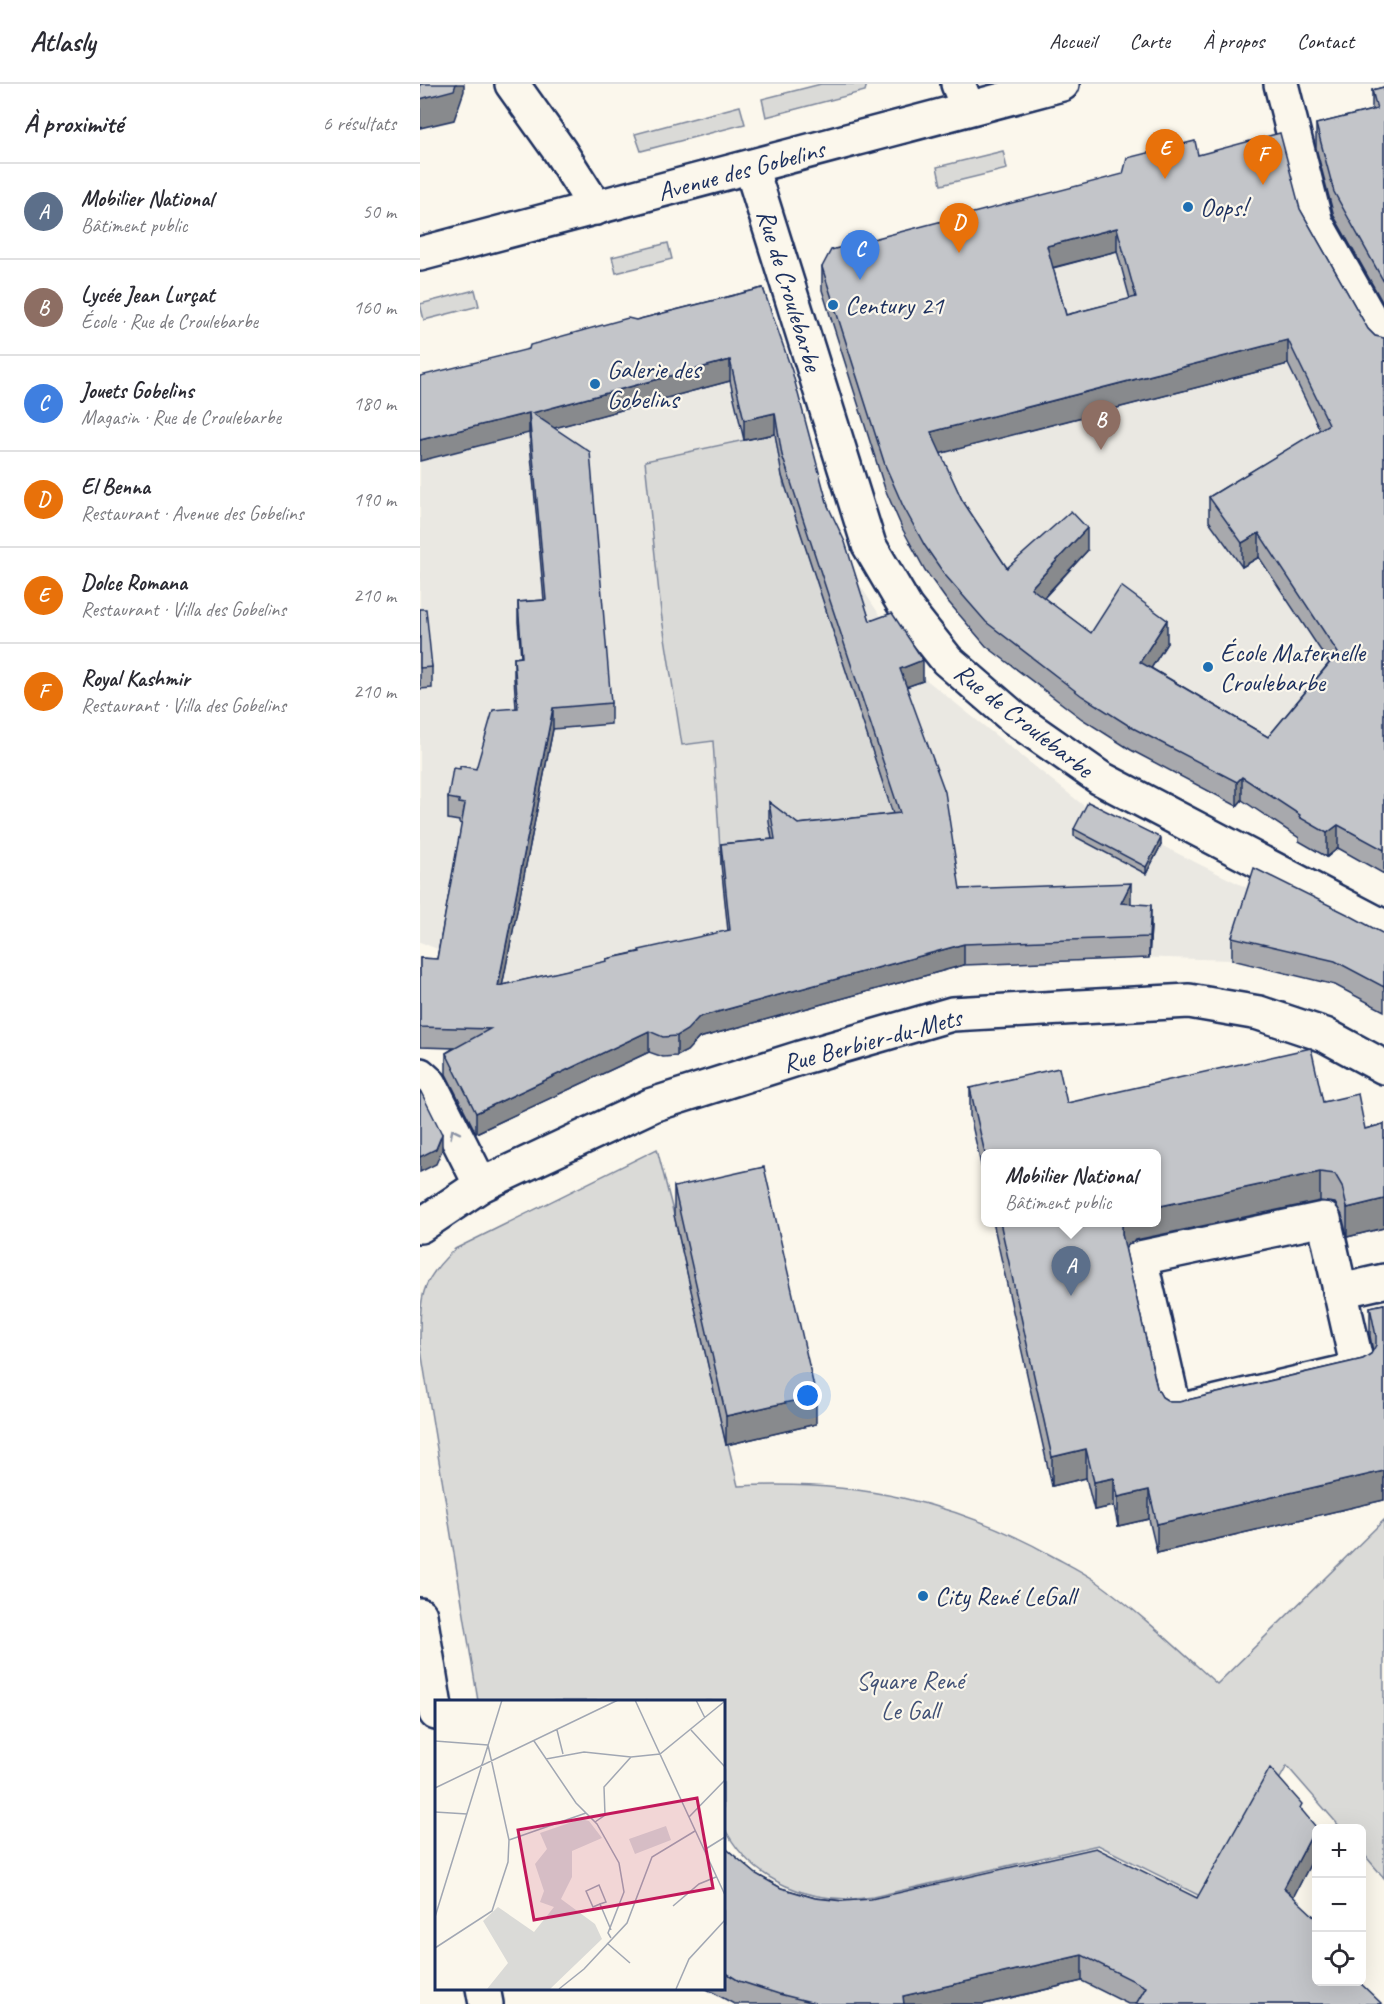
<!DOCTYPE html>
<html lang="fr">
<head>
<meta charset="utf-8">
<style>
	body { margin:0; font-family:Caveat,sans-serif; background:#f7f7f7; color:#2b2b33 }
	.controls { position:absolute; right:18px; bottom:18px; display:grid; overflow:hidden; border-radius:9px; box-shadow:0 6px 24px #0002 }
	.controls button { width:54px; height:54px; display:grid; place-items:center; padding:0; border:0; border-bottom:2px solid #e1e1e2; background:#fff; color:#2b2b33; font:30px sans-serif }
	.you { position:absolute; left:388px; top:1312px; width:21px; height:21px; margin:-15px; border:4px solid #fff; border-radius:50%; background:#1a73e8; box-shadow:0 0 0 9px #1a73e833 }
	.badge { display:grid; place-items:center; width:39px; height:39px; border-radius:50%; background:#2563eb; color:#fff; font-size:20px; font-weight:700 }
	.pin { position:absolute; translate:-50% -50px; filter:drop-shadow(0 2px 3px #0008) }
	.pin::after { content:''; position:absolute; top:32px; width:21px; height:18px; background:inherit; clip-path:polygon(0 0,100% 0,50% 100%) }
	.popup { position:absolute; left:561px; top:1065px; width:180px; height:78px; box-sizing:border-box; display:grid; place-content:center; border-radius:9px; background:#fff; filter:drop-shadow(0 2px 4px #0005); font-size:20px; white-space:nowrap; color:#7c7c81 }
	.popup b { font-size:22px; color:#2b2b33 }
	.popup::after { content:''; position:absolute; left:50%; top:100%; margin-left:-12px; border:12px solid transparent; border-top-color:#fff }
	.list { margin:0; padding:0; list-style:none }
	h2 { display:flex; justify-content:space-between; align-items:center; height:78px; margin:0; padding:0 24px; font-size:26px }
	h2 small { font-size:20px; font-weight:400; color:#7c7c81 }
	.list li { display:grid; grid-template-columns:39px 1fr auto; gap:18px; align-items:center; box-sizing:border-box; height:96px; padding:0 24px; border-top:2px solid #e1e1e2 }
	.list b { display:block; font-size:22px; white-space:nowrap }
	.list p { margin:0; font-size:20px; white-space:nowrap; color:#7c7c81 }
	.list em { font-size:20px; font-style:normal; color:#7c7c81 }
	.icon { flex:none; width:33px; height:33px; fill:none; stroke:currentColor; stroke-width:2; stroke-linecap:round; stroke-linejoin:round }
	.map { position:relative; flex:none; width:964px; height:1920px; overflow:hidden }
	header { display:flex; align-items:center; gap:36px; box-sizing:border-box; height:84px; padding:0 30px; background:#fff; border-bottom:2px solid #e1e1e2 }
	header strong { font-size:28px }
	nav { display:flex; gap:33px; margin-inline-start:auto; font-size:21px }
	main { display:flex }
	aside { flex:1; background:#fff }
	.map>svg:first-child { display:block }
	.built { fill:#eae8e2 }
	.green { fill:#dadad7; stroke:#7a849a; stroke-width:1.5 }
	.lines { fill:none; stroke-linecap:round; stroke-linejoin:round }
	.minor-casing { stroke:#1b2f5e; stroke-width:38 }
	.major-casing { stroke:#1b2f5e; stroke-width:38 }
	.minor { stroke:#fbf7ec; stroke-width:33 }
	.major { stroke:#fbf7ec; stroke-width:33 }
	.wall { fill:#a8a9ad; stroke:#1b2f5e; stroke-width:1.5; fill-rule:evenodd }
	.shaded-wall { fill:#888a8d; stroke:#1b2f5e; stroke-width:1.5 }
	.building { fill:#c3c5c9; stroke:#1b2f5e; stroke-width:1.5; fill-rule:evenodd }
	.oneway { stroke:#8b93a5 }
	.poi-dot { fill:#1f6fb2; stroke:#fbf7ec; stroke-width:2 }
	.labels { text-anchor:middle; stroke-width:4.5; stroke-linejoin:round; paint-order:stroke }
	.street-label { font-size:26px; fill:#1b2f5e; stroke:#fbf7ec }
	.poi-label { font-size:26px; fill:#1b2f5e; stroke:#fbf7ec; text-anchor:start }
	.park-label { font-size:26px; fill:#415176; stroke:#fbf7ec }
	.inset-road { fill:none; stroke:#a1a7b3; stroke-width:1.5 }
	.view { fill:#c2185b; fill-opacity:0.15; stroke:#c2185b; stroke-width:3 }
	.inset-edge { fill:none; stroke:#1b2f5e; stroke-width:3 }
</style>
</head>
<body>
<header>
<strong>Atlasly</strong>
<nav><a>Accueil</a><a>Carte</a><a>À propos</a><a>Contact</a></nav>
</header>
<main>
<aside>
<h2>À proximité<small>6 résultats</small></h2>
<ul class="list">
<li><span class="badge" style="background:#5c6f8a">A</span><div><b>Mobilier National</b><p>Bâtiment public</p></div><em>50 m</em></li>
<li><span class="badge" style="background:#8d6e63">B</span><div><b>Lycée Jean Lurçat</b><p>École · Rue de Croulebarbe</p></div><em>160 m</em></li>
<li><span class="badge" style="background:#3f7fe0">C</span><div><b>Jouets Gobelins</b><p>Magasin · Rue de Croulebarbe</p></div><em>180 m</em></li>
<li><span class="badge" style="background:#e8710a">D</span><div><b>El Benna</b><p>Restaurant · Avenue des Gobelins</p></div><em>190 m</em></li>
<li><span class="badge" style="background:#e8710a">E</span><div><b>Dolce Romana</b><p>Restaurant · Villa des Gobelins</p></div><em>210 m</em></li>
<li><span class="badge" style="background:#e8710a">F</span><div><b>Royal Kashmir</b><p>Restaurant · Villa des Gobelins</p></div><em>210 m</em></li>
</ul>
</aside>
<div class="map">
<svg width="964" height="1920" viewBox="0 0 964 1920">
	<rect width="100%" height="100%" fill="#fbf7ec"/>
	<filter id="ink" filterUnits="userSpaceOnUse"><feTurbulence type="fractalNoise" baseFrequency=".0167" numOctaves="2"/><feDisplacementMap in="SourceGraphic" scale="12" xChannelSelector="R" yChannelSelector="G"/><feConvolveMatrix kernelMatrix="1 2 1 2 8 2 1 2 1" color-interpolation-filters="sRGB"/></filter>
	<g filter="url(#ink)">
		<!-- built -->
		<g class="built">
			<path d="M682 119 825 189 909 364 964 538 817 722 711 666 606 594 566 562 525 514 505 486 483 446 465 404 443 336 460 329 565 150Z"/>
			<path d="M326 211 423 476 499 590 668 725 922 851 915 901 812 876 714 873 544 881 276 955 267 967 257 972 243 973 231 967 60 1047 38 999 55 991 22 867 0 858V296Z"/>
		</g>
		<!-- green -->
		<g class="green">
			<path d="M401 0H447L445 7 346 33 342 15Z"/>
			<path d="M320 22 325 40 221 67 215 50Z"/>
			<path d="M583 67 587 85 521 101 517 83Z"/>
			<path d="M248 159 252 175 196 189 192 173Z"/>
			<path d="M55 206 59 222 4 236 0 220Z"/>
			<path d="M382 344 361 384 364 403H366L476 738 301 780 293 657 262 661 241 528 225 377Z"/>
			<path d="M237 1065 254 1131 306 1360H308L318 1402C434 1396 535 1416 636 1474 649 1481 663 1488 676 1497 719 1528 757 1564 797 1600L964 1436V1794L942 1768V1744H921L867 1682 790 1817 678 1761 453 1813C393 1822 330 1798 303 1741V1617H58L0 1260C0 1212 0 1197 35 1165Z"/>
		</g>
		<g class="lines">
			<!-- minor casing -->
			<g class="minor-casing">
				<g id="minor">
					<path d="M92 0 139 66 176 124"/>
					<path d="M538 0 548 24"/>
					<path d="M861 0 896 139 964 259"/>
					<path d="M331 83 449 461 486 524 527 576 594 634 680 694 964 843"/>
					<path d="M0 991 10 1000 61 1101"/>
					<path d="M904 1135 938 1285 755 1328 720 1174Z"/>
					<path d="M0 1142 61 1101 232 1021 380 974 532 930 769 917 839 929 905 951 964 983"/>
					<path d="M920 1207 964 1197"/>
					<path d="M0 1531 16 1629"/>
					<path d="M63 1904 66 1920"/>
				</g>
			</g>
			<!-- major casing -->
			<g class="major-casing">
				<path id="major" d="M0 170 642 0"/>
			</g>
			<!-- minor -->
			<use href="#minor" class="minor"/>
			<!-- major -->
			<use href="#major" class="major"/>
		</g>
		<!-- wall -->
		<g class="wall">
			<path d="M964 3V221L914 132 896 64V40L952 26V6Z"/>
			<path d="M778 71 880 125 948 245 955 252 964 254V790L918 764 907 773 879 757V754L822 716 817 722 711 666 662 635 566 562 525 514 505 486 483 446 465 405 402 206V183ZM697 167 710 215 646 231 633 184ZM868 280 900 346 789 413V437L822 483 839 473 909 579 848 653 731 584 747 559 671 549 624 514 667 467 587 484 542 416 520 369Z"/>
			<path d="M343 204 408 422 450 537 503 597 486 603 540 805 711 820 731 841 729 874 544 881 279 954 267 967 257 972 243 973 229 968 56 1049 26 990V969L34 964 0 963V874L17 875 42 740 39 739V737L28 735V714L40 685H56L96 624 94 594V574L101 573 98 538V518L124 516 109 349V265L216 236ZM310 297 324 356 355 350 362 392 473 730 378 740 349 718V738L352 755 301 760V780L308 847 186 875V878L82 901 133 645 191 640V619L133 344Z"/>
			<path d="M0 525 12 583V604L0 605Z"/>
			<path d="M654 745 741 761 726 790 654 752Z"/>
			<path d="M964 850V927L915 901 812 876V853Z"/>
			<path d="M550 1004 647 1019 903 1018 945 1045 964 1040V1144L927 1153 922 1131 915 1119 900 1117 716 1156 707 1161 705 1164 737 1304 742 1313 750 1318H759L943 1275 951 1270 953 1267 950 1252V1223L964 1220V1416L737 1469 729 1435 698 1442 694 1422 674 1426 666 1394 632 1402 573 1138H736L566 1070V1103L550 1032Z"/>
			<path d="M254 1103 396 1340 306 1361 254 1131Z"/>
			<path d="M882 1726 896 1769 873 1813 897 1898 962 1920H708L662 1897 564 1920H314L285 1904H303V1762L336 1790 361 1804 395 1814 423 1817 777 1814Z"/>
		</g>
		<!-- shaded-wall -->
		<g class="shaded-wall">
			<path d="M36 0H44V7L34 36 0 44V15Z"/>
			<path d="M697 144V167L627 185V162Z"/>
			<path d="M868 256V280L511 372V348Z"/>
			<path d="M310 276V297L112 350V329Z"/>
			<path d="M109 329V349L0 377V356Z"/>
			<path d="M355 329V350L324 356V336Z"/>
			<path d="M667 444V467L611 527V504Z"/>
			<path d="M839 449V473L822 483V459Z"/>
			<path d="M747 536V559L720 602V578Z"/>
			<path d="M503 576V597L480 605V585Z"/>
			<path d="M133 624V645L78 923V902Z"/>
			<path d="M822 693V716L817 722V698Z"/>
			<path d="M918 741V764L907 773V749Z"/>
			<path d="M741 754V761L726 790V783Z"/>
			<path d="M711 799V819L701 840V819Z"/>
			<path d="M731 821V841L729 874V853Z"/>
			<path d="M544 860V881L279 954 267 967 257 972V952L279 933Z"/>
			<path d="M229 947V968L56 1049V1029Z"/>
			<path d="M22 1050V1066L16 1080 0 1088V1073Z"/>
			<path d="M900 1088V1117L716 1156 707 1161 702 1169V1140L703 1138H736V1123Z"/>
			<path d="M964 1115V1144L927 1153V1124Z"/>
			<path d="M396 1312V1340L306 1361V1332Z"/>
			<path d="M666 1365V1394L632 1402V1373Z"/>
			<path d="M964 1387V1416L737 1469V1440Z"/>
			<path d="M694 1394V1422L674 1426V1398Z"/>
			<path d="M729 1406V1435L698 1442V1413Z"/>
			<path d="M896 1743V1769L864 1831V1804Z"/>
			<path d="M662 1871V1897L564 1920H483V1912Z"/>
		</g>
		<!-- building -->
		<g class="building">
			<path d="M0 0H36L34 6 0 15Z"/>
			<path d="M964 3V198L914 108 896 40 957 25 952 6Z"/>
			<path d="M860 49 880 125 948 245 955 252 964 254V766L918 741 907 749 879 733 880 731 822 693 817 698 711 643 662 612 566 538 525 491 505 462 483 422 465 381 402 183 411 166 703 90 707 74 775 57 778 71ZM697 144 716 213 646 231 627 162ZM868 256 909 340 789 413 822 459 839 449 918 569 848 653 720 578 747 536 701 502 671 549 611 504 667 444 651 427 587 484 542 416 511 348Z"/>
			<path d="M343 204 372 287 408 422 425 458 450 537 472 529 503 576 480 585 525 708 540 805 711 799 701 819 731 821 729 853 544 860 279 933 267 946 257 952 243 953 229 947 56 1029 26 969 70 945 0 943V874L17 875 45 720 39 719V716L28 714 33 684 40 685V682L56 685 73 626 98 624 94 574 102 573 98 518 126 516 109 329 0 356V292L109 265 110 261 208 234 216 236ZM310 276 324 336 355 329 362 371 480 729 378 740 349 718 355 755 301 760 310 846 219 866 220 868 186 875 187 877 78 902 133 624 191 619 170 368 112 329Z"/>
			<path d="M0 525H6L12 583 0 584Z"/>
			<path d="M668 718 741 754 726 783 654 745Z"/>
			<path d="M834 784 929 831 964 850V903L915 877 812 853Z"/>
			<path d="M891 964 903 1018 938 1010 945 1045 964 1040V1115L927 1124 922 1102 915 1090 900 1088 736 1123V1070H566V1074L550 1004 639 984 647 1019Z"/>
			<path d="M0 1006 22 1050 16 1065 0 1073Z"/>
			<path d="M344 1083 396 1312 306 1332 254 1103Z"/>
			<path d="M580 1138H703L702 1140V1150L737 1304 742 1313 750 1318H759L943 1275 951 1270 956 1261V1252L950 1223 964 1220V1387L737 1440 729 1406 698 1413 694 1394 674 1398 666 1365 632 1373Z"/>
			<path d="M850 1684 882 1720 880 1724 896 1743 864 1804 897 1835V1898H939L962 1920H716L726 1903 662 1871 483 1912 484 1920H399L359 1910 319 1897 303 1887V1762L336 1790 361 1804 395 1814 423 1817 451 1815 676 1764 777 1814Z"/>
		</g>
		<!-- one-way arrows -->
		<defs><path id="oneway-chevron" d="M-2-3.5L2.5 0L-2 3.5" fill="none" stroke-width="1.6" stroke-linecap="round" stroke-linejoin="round" transform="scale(1.5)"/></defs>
		<use class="oneway" href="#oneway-chevron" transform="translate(34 1049) rotate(-117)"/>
	</g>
	<!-- markers -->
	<g class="poi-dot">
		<circle cx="768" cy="123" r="6"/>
		<circle cx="413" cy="221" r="6"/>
		<circle cx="175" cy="300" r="6"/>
		<circle cx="788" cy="583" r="6"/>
		<circle cx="503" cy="1512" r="6"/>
	</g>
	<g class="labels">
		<!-- street labels -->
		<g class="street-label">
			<text transform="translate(321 86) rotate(-15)" y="9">Avenue des Gobelins</text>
			<text transform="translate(370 206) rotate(73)" y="9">Rue de Croulebarbe</text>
			<text transform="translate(604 636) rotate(38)" y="9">Rue de Croulebarbe</text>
			<text transform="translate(452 956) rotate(-15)" y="9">Rue Berbier-du-Mets</text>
		</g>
		<!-- poi labels -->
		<g class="poi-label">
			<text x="780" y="132">Oops!</text>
			<text x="425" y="230">Century 21</text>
			<text x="187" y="294">Galerie des<tspan x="187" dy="30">Gobelins</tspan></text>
			<text x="800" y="577">École Maternelle<tspan x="800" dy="30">Croulebarbe</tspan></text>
			<text x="515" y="1521">City René LeGall</text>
		</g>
		<!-- park labels -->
		<g class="park-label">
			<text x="490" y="1605">Square René<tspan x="490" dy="30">Le Gall</tspan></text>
		</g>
	</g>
	<!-- overview -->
	<g transform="translate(15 1616)">
		<rect width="290" height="290" fill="#fbf7ec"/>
		<path d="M146 119 154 121 167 138 137 151V177L126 199 160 224 167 239 115 289H52L73 263 48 221 63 207 99 232 119 207 105 202 109 191 100 164 112 149 105 133ZM231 126 236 140 200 154 194 139Z" fill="#dadad7"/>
		<path class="inset-road" d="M200 0 290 195M261 0 270 18M122 30 128 54M256 30 290 67M0 41 53 45M99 41 141 103 162 124 184 163 189 192 173 233 176 238M111 59 149 52 196 57 225 54 290 1M0 88 183 0M0 112 32 114M254 117 290 80M160 122 170 115 169 87 196 57M74 140 151 113M269 150 290 137M165 204 158 207 151 191 164 185 171 202 165 204 176 230M238 206 264 184 281 177M0 217 67 0M172 243 195 263M0 248 57 211 73 162 74 140 53 45M124 289 149 269 192 223 217 157 260 131M241 289 254 259 290 220"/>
		<path class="view" d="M262 98 278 188 99 220 83 130Z"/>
		<rect width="290" height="290" class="inset-edge"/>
	</g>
</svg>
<div class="controls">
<button>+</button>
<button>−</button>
<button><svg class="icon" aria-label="locate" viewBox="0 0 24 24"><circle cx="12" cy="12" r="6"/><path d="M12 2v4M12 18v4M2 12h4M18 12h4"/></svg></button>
</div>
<div class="you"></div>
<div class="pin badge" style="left:651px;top:1212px;background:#5c6f8a">A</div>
<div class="popup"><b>Mobilier National</b>Bâtiment public</div>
<div class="pin badge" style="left:681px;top:366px;background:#8d6e63">B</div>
<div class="pin badge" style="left:440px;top:196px;background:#3f7fe0">C</div>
<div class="pin badge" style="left:539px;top:169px;background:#e8710a">D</div>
<div class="pin badge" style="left:745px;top:95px;background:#e8710a">E</div>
<div class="pin badge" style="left:843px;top:101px;background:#e8710a">F</div>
</div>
</main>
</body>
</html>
